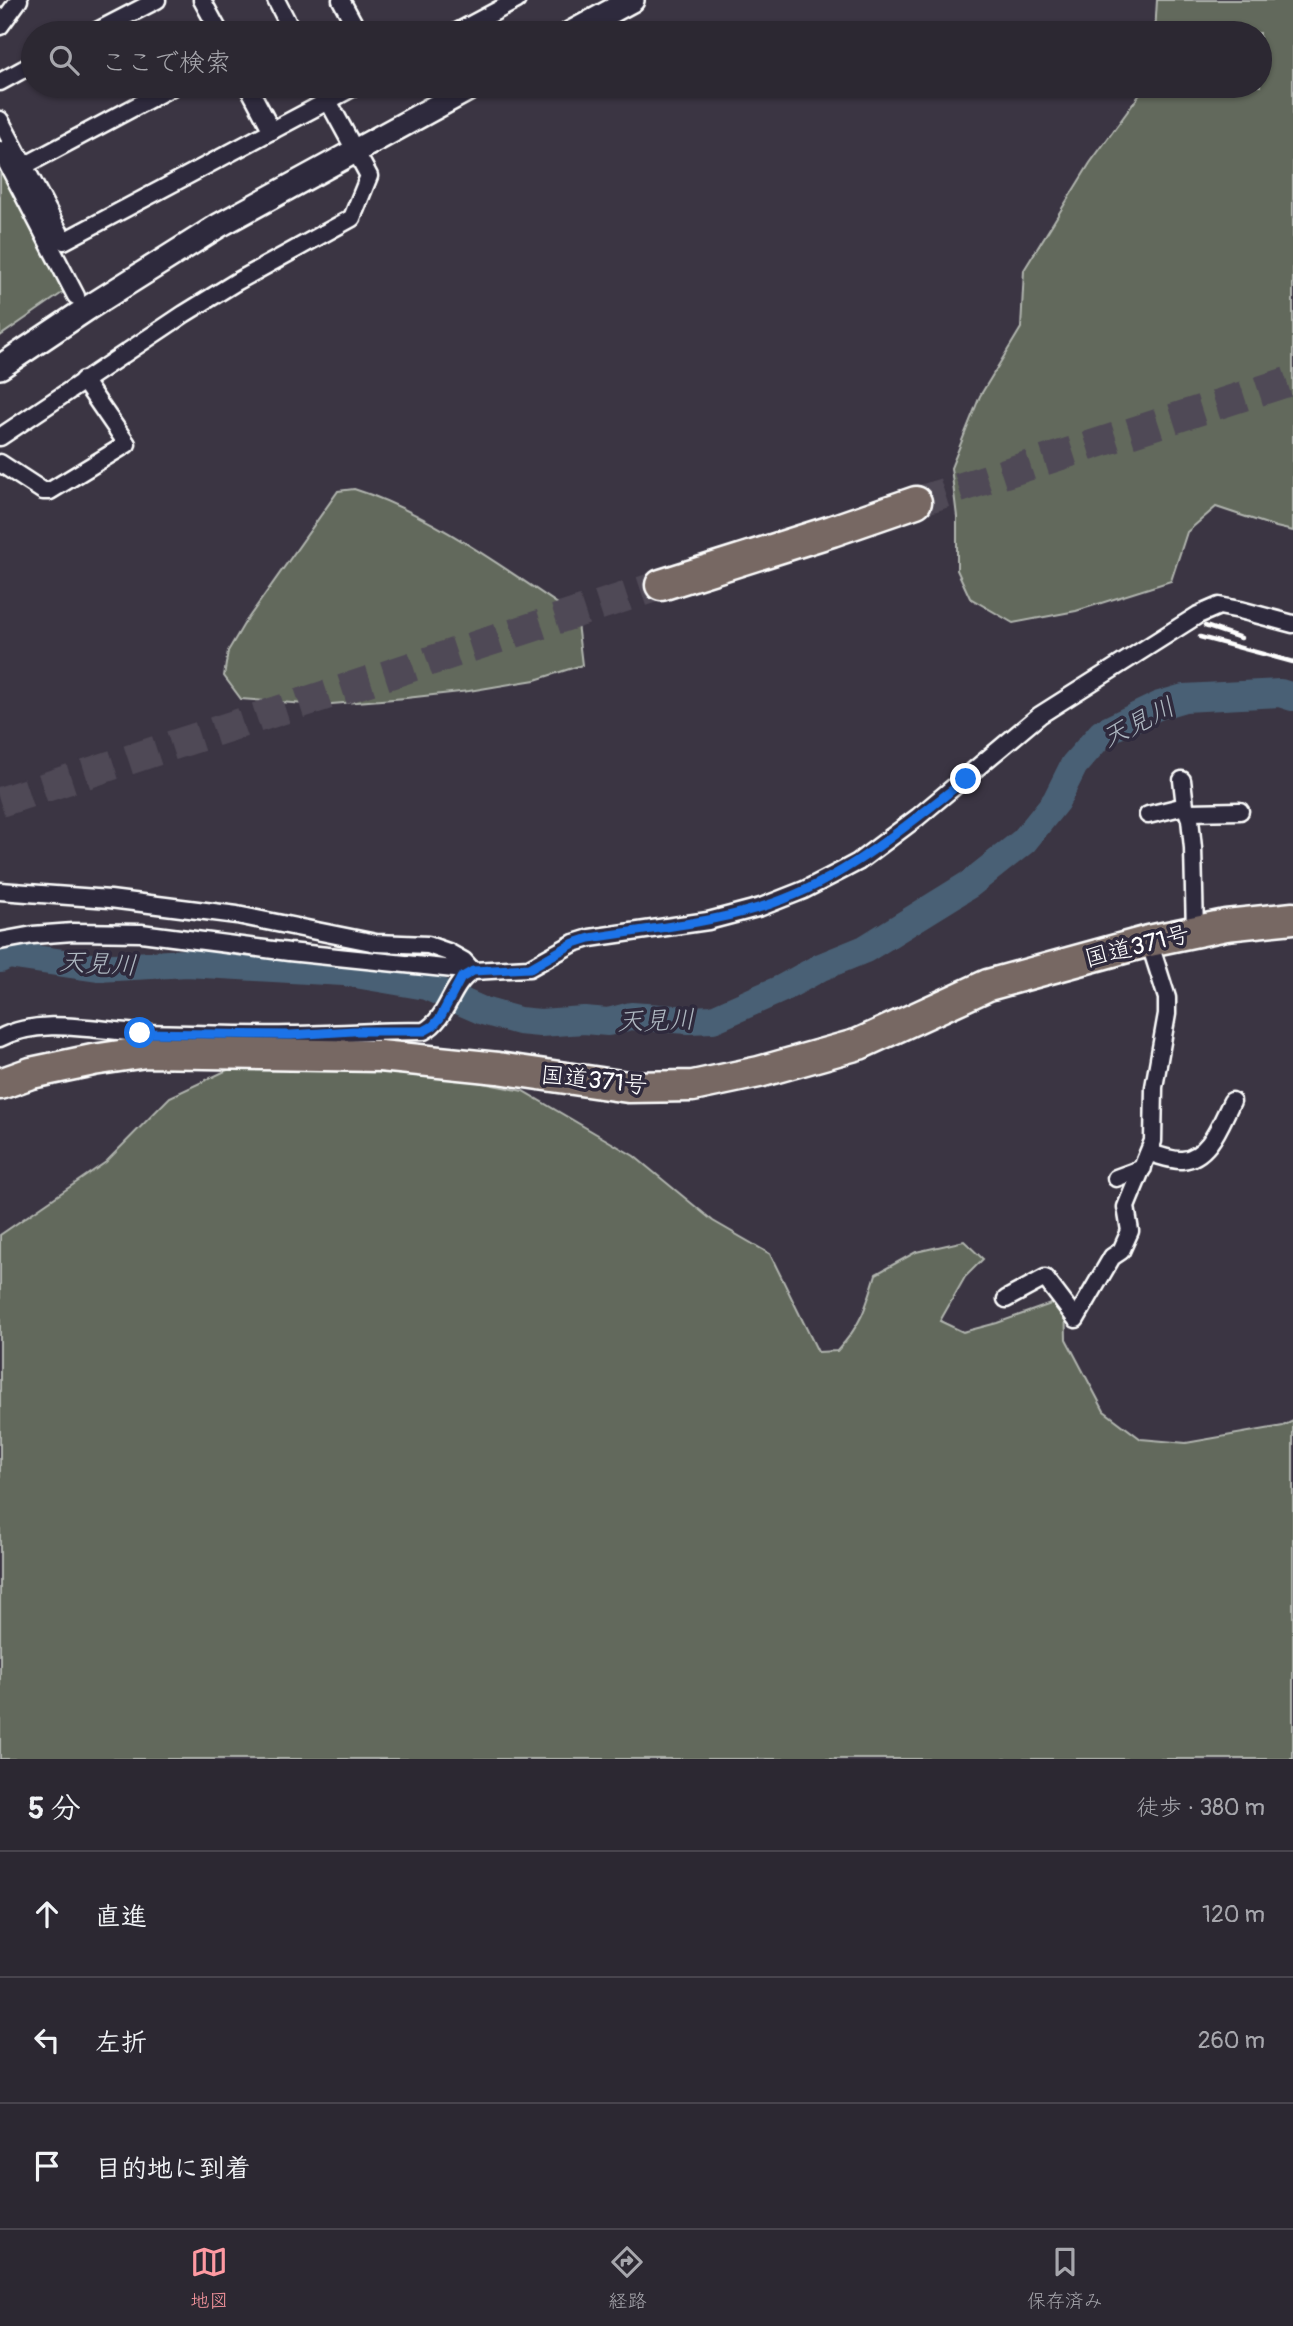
<!DOCTYPE html>
<html lang="ja">
<head>
<meta charset="utf-8">
<style>
	body { margin:0; font-family:Pangolin,"Klee One",sans-serif; background:#38343e; color:#f1f3f6 }
	.stop { position:absolute; width:21px; height:21px; margin:-16px; border:5px solid #1a73e8; border-radius:50%; background:#fff }
	.stop.end { background:#1a73e8; border-color:#fff; box-shadow:0 2px 7px #0008 }
	.list { margin:0; padding:0; list-style:none }
	h2 { display:flex; justify-content:space-between; align-items:center; height:91px; margin:0; padding:0 28px; font-size:30px }
	h2 small { font-size:23px; font-weight:400; color:#a6a6ac }
	.list li { display:grid; grid-template-columns:46px 1fr auto; gap:21px; align-items:center; box-sizing:border-box; height:126px; padding:0 28px; border-top:2px solid #48444d }
	.list b { display:block; font-size:26px; white-space:nowrap }
	.list em { font-size:23px; font-style:normal; color:#a6a6ac }
	.icon { flex:none; width:38px; height:38px; fill:none; stroke:currentColor; stroke-width:2; stroke-linecap:round; stroke-linejoin:round }
	.map { position:relative; flex:none; width:1293px; height:1759px; overflow:hidden }
	.search { position:absolute; background:#2c2832; box-shadow:0 2px 5px #0004; left:21px; right:21px; top:21px; height:77px; display:flex; align-items:center; gap:18px; box-sizing:border-box; padding:0 24px; border-radius:38px; color:#a6a6ac; font-size:26px }
	.sheet { height:469px; background:#2c2832 }
	nav { display:flex; justify-content:space-around; align-items:center; box-sizing:border-box; height:98px; border-top:2px solid #48444d; background:#2c2832; font-size:19px; color:#a6a6ac }
	nav a { display:grid; justify-items:center; gap:4px }
	nav .on { color:#ff9aa2 }
	.map>svg:first-child { display:block }
	.green { fill:#62695c; stroke:#b0b4ae; stroke-width:2 }
	.lines { fill:none; stroke-linecap:round; stroke-linejoin:round }
	.river { stroke:#4a6175; stroke-width:28 }
	.highway-tunnel { stroke:#4f4956; stroke-width:30; stroke-dasharray:30 15; stroke-linecap:butt }
	.street-casing { stroke:#fff; stroke-width:21 }
	.secondary-casing { stroke:#fff; stroke-width:28 }
	.highway-casing { stroke:#fff; stroke-width:35 }
	.street { stroke:#2f2a3d; stroke-width:16 }
	.secondary { stroke:#2f2a3d; stroke-width:23 }
	.highway { stroke:#776864; stroke-width:30 }
	.rail { stroke:#fff; stroke-width:4.5 }
	.route { stroke:#1a73e8; stroke-width:9 }
	.labels { text-anchor:middle; stroke-width:7; stroke-linejoin:round; paint-order:stroke }
	.street-label { font-size:24px; fill:#fff; stroke:#2f2a3d }
	.water-label { font-size:26px; font-style:italic; fill:#aeb8c1; stroke:#2f2a3d }
</style>
</head>
<body>
<div class="map">
<svg width="1293" height="1759" viewBox="0 0 1293 1759">
	<rect width="100%" height="100%" fill="#3b3543"/>
	<filter id="ink" filterUnits="userSpaceOnUse"><feTurbulence type="fractalNoise" baseFrequency=".0143" numOctaves="2"/><feDisplacementMap in="SourceGraphic" scale="14" xChannelSelector="R" yChannelSelector="G"/><feConvolveMatrix kernelMatrix="1 2 1 2 8 2 1 2 1" color-interpolation-filters="sRGB"/></filter>
	<g filter="url(#ink)">
		<!-- green -->
		<g class="green">
			<path d="M1157 0H1293V531L1276 527 1216 507 1187 532 1171 581 1076 611 1013 623 970 598 957 570V517L951 468 980 396 1021 328 1024 270 1090 163 1146 86H1260V33H1155Z"/>
			<path d="M0 166 65 291 0 336Z"/>
			<path d="M354 489C428 512 505 569 570 612L577 623 582 665 535 680 469 691 406 698 319 705 241 699 224 676 228 651 244 624 338 491Z"/>
			<path d="M238 1065 427 1072 523 1091 634 1156 713 1221 770 1254 818 1352 837 1351C861 1325 866 1308 876 1274L916 1252 964 1241 983 1259 965 1277 940 1321 963 1332 997 1323 1065 1299 1066 1339 1104 1411 1141 1439 1186 1443 1283 1426 1293 1421V1759H0V1235L106 1162 170 1097Z"/>
		</g>
		<g class="lines">
			<!-- river -->
			<path class="river" d="M0 959 8 955 98 968 187 963 344 972 426 986 483 1011 519 1021 540 1023 584 1020 608 1022 631 1016 689 1020 713 1019 783 988 821 967 865 949 970 884 1024 841 1056 801 1074 765 1102 733 1160 705 1184 698 1280 693 1293 697"/>
			<!-- highway-tunnel -->
			<g class="highway-tunnel">
				<path d="M916 502 1293 380"/>
				<path d="M0 802 661 585"/>
			</g>
			<!-- street casing -->
			<g class="street-casing">
				<g id="street">
					<path d="M202 0 220 33"/>
					<path d="M276 0 293 33"/>
					<path d="M341 0 359 33"/>
					<path d="M0 26 19 0"/>
					<path d="M93 33 157 0"/>
					<path d="M455 33 517 0"/>
					<path d="M0 82 33 64"/>
					<path d="M248 86 272 131"/>
					<path d="M0 120 64 241 356 86"/>
					<path d="M0 150 76 296"/>
					<path d="M24 166 174 86"/>
					<path d="M0 437 184 314 236 282 352 218 369 176 320 86"/>
					<path d="M0 463 43 491H50L127 444 83 380"/>
					<path d="M1182 780 1185 806 1190 819 1193 848 1195 932"/>
					<path d="M1189 812 1240 811"/>
					<path d="M1148 815 1185 806"/>
					<path d="M0 891 110 899 237 915 376 943 428 945 448 952 464 961 473 971"/>
					<path d="M0 941 33 935 73 932 141 933 289 952 473 971 529 968 574 943 590 938 708 921 761 907 804 890 841 871 858 862 918 817 1040 715 1198 615 1219 606 1240 610 1293 624"/>
					<path d="M0 1038C42 1016 97 1031 142 1033 191 1034 241 1036 291 1035 335 1034 379 1031 424 1031 449 1018 449 985 473 971"/>
					<path d="M1149 1153C1159 1155 1172 1161 1182 1160 1210 1158 1221 1122 1232 1101"/>
					<path d="M1116 1178 1143 1168"/>
					<path d="M1006 1299 1045 1278 1076 1319 1112 1257 1121 1251 1130 1231 1126 1207 1153 1141 1154 1087 1167 1014V998L1149 941"/>
				</g>
			</g>
			<!-- secondary casing -->
			<g class="secondary-casing">
				<g id="secondary">
					<path d="M571 33 632 0"/>
					<path d="M0 367 88 308 218 226 474 86"/>
				</g>
			</g>
			<!-- highway casing -->
			<g class="highway-casing">
				<g id="highway">
					<path d="M661 585 832 531 916 502"/>
					<path d="M0 1084 31 1073 93 1060 146 1052 380 1056 498 1068 628 1087 693 1086 759 1072 859 1044 988 985 1149 941 1226 925 1293 918"/>
				</g>
			</g>
			<!-- street -->
			<use href="#street" class="street"/>
			<!-- secondary -->
			<use href="#secondary" class="secondary"/>
			<!-- highway -->
			<use href="#highway" class="highway"/>
			<!-- rail -->
			<g class="rail">
				<path d="M1205 626 1241 638"/>
				<path d="M1200 637 1293 662"/>
			</g>
		</g>
	</g>
	<g class="lines" filter="url(#ink)">
		<!-- route -->
		<path class="route" d="M140 1033 291 1035 353 1031H424L433 1026 440 1018 461 978 473 971 530 968 574 943 590 938C647 929 704 924 758 908 838 885 902 829 966 779"/>
	</g>
	<g class="labels">
		<!-- street labels -->
		<g class="street-label">
			<text transform="translate(1137 946) rotate(-14)" y="8">国道371号</text>
			<text transform="translate(594 1080) rotate(6)" y="8">国道371号</text>
		</g>
		<!-- water labels -->
		<g class="water-label">
			<text transform="translate(1138 722) rotate(-27)" y="9">天見川</text>
			<text transform="translate(98 963) rotate(3)" y="9">天見川</text>
			<text transform="translate(656 1020) rotate(-2)" y="9">天見川</text>
		</g>
	</g>
</svg>
<div class="stop" style="left:140px;top:1033px"></div>
<div class="stop end" style="left:966px;top:779px"></div>
<div class="search"><svg class="icon" aria-label="search" viewBox="0 0 24 24"><circle cx="10" cy="10" r="6"/><path d="M15 15l6 6"/></svg>ここで検索</div>
</div>
<section class="sheet">
<h2>5 分<small>徒歩 · 380 m</small></h2>
<ul class="list">
<li><svg class="icon" aria-label="ahead" viewBox="0 0 24 24"><path d="M12 20V5M6 11l6-6 6 6"/></svg><div><b>直進</b></div><em>120 m</em></li>
<li><svg class="icon" aria-label="left" viewBox="0 0 24 24"><path d="M17 20v-9H6M10 6l-5 5 5 5"/></svg><div><b>左折</b></div><em>260 m</em></li>
<li><svg class="icon" aria-label="arrive" viewBox="0 0 24 24"><path d="M6 21V4h12l-3 4 3 4H6"/></svg><div><b>目的地に到着</b></div></li>
</ul>
</section>
<nav>
<a class="on"><svg class="icon" aria-label="map" viewBox="0 0 24 24"><path d="M3 6l6-2 6 2 6-2v14l-6 2-6-2-6 2zM9 4v14M15 6v14"/></svg>地図</a>
<a><svg class="icon" aria-label="directions" viewBox="0 0 24 24"><path d="M12 3l9 9-9 9-9-9zM9 14v-3h6M13 9l2 2-2 2"/></svg>経路</a>
<a><svg class="icon" aria-label="saved" viewBox="0 0 24 24"><path d="M7 4h10v16l-5-4-5 4z"/></svg>保存済み</a>
</nav>
</body>
</html>
